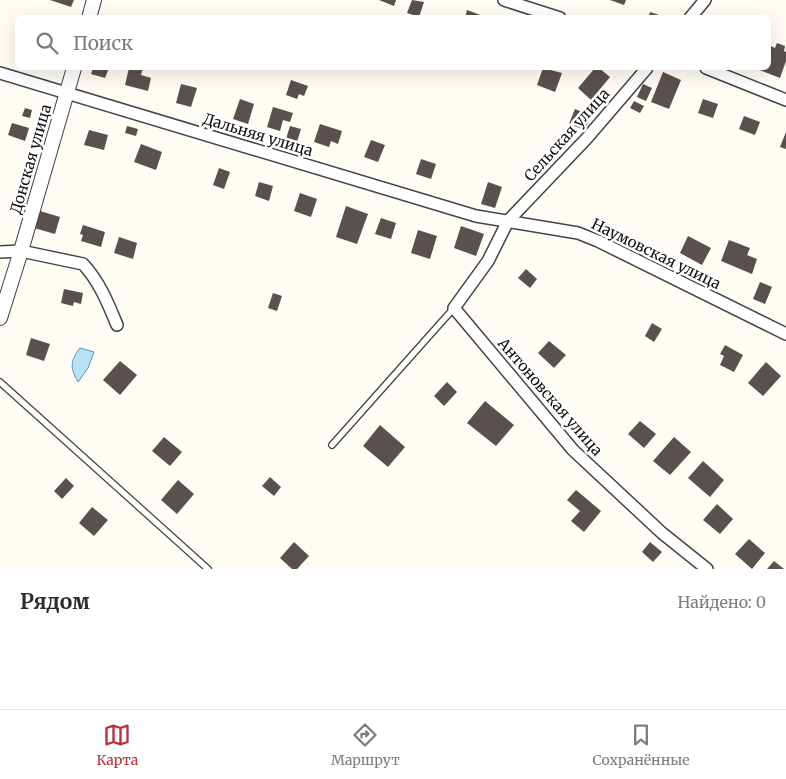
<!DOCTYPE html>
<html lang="ru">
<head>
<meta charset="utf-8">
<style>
	body { margin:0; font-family:Merriweather,serif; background:#f2f2f3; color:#2b2b33 }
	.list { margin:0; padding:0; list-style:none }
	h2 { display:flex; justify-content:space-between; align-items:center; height:65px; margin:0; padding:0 20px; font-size:21px }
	h2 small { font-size:16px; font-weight:400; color:#7c7c81 }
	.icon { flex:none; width:28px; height:28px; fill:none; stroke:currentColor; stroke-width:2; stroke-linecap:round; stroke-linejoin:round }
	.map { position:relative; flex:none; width:786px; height:569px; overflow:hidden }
	.search { position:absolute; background:#fff; box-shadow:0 5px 20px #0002; left:15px; right:15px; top:15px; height:55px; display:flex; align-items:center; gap:12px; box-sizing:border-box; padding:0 18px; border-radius:8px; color:#7c7c81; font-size:19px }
	.sheet { height:140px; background:#fff }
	nav { display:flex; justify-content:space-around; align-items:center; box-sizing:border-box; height:70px; border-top:1px solid #e1e1e2; background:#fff; font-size:14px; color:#7c7c81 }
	nav a { display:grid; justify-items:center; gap:2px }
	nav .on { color:#bb2d3b }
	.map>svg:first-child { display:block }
	.water { fill:#bbe1f4; stroke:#459ac8 }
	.building { fill:#59514d }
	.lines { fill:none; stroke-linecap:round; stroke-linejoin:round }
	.service-casing { stroke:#434343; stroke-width:8 }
	.minor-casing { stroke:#434343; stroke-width:14 }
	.tertiary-casing { stroke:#434343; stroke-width:16 }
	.service { stroke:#fff; stroke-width:5.5 }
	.minor { stroke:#fff; stroke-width:11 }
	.tertiary { stroke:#fff; stroke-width:14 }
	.labels { text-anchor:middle; stroke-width:5; stroke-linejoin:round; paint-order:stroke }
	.street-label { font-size:15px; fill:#101010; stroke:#fff }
</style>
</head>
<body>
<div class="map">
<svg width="786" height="569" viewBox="0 0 786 569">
	<rect width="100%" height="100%" fill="#fefcf4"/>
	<!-- water -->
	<path class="water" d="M80 348 94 352 88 368 78 382C70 368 70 361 80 348Z"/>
	<!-- building -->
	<g class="building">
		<path d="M50 0H74L71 7Z"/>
		<path d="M379 0H396L394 6Z"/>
		<path d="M412 0 424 2 419 17 407 13Z"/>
		<path d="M610 0H626L624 5Z"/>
		<path d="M467 10 486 17V18H465Z"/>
		<path d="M650 12 665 17V18H648Z"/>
		<path d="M777 43 785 46 784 51 786 52V61L780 78 757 69 758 68H768V45L775 48Z"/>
		<path d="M93 68H109L105 78 91 74Z"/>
		<path d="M129 68H143L141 75 151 78 148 91 125 85Z"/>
		<path d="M543 68 562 73 555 92 537 85Z"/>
		<path d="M595 68H599L610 77 591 100 578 88Z"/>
		<path d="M663 72 681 80 669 109 651 102Z"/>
		<path d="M291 80 308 86 304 96 299 94 297 99 286 95Z"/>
		<path d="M181 84 197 88 191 107 176 103Z"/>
		<path d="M643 84 652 88 646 101 637 97Z"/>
		<path d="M240 99 254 104 248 124 233 119Z"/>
		<path d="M703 99 718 104 713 118 698 113Z"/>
		<path d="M634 101 644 106 640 113 630 108Z"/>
		<path d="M273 107 293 113 290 122 283 120 280 131 267 127Z"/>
		<path d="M25 108 32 110 30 118 22 116Z"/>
		<path d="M575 109 591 116 585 130 569 124Z"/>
		<path d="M744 116 760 122 755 135 739 129Z"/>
		<path d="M12 123 29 128 25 141 8 135Z"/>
		<path d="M320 124 342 131 338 144 331 141 329 147 314 142Z"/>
		<path d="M127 126 138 129 136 136 125 133Z"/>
		<path d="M290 126 301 129 296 145 285 142Z"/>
		<path d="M89 130 108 135 104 150 84 145Z"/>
		<path d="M786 132V149L780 147Z"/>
		<path d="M371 140 385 145 378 162 364 157Z"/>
		<path d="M141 144 162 152 156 170 134 162Z"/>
		<path d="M421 159 436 164 431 179 416 174Z"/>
		<path d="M219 168 230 172 224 189 213 185Z"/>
		<path d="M259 182 273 186 269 201 255 196Z"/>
		<path d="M488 182 502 187 495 208 481 204Z"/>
		<path d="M300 193 317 199 311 217 294 211Z"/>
		<path d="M346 206 368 214 357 244 336 237Z"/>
		<path d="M40 211 60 217 55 234 34 228Z"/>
		<path d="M381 218 396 223 391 239 375 234Z"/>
		<path d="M83 225 105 232 101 247 81 241 83 235 80 234Z"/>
		<path d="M461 226 484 234 476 256 454 248Z"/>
		<path d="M418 230 437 236 430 259 411 253Z"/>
		<path d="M688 236 711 248 702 265 680 253Z"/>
		<path d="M119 237 137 243 133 259 114 253Z"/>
		<path d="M729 240 750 248 747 255 757 259 752 274 721 261Z"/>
		<path d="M526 269 537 279 530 288 518 278Z"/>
		<path d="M760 282 772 287 765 304 753 299Z"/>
		<path d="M64 289 83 293 81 304 74 302 73 306 61 303Z"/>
		<path d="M273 293 282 296 277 311 268 308Z"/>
		<path d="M652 323 662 329 654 342 645 336Z"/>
		<path d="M31 338 50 344 44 361 26 355Z"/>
		<path d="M549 341 566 355 554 368 538 353Z"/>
		<path d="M725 345 743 355 734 372 720 365 724 356 720 354Z"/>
		<path d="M120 361 137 375 120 395 103 380Z"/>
		<path d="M766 362 781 376 763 396 748 383Z"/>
		<path d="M447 382 457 392 444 406 434 396Z"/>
		<path d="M485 401 514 425 496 446 467 423Z"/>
		<path d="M640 421 656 434 644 448 628 434Z"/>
		<path d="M380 425 405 447 388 467 363 446Z"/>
		<path d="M164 437 182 452 170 466 152 451Z"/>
		<path d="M674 437 691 452 670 475 653 461Z"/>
		<path d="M703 461 724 480 710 497 688 478Z"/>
		<path d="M270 477 281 487 274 496 262 486Z"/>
		<path d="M66 478 74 486 62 499 54 491Z"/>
		<path d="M178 480 194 494 177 514 161 500Z"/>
		<path d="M576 490 601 511 584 532 571 521 580 511 567 500Z"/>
		<path d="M717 504 733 519 720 534 703 520Z"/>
		<path d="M92 507 108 520 94 536 79 523Z"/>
		<path d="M749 539 765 553 752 569 735 554Z"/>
		<path d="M294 542 309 556 297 569H292L280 558Z"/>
		<path d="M650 542 662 552 653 562 642 552Z"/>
		<path d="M774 561 784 569H767Z"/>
	</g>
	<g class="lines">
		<!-- service casing -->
		<g class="service-casing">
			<g id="service">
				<path d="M0 382 208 569"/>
				<path d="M332 445 454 308"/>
			</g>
		</g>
		<!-- minor casing -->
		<g class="minor-casing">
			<g id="minor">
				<path d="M504 0 560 18"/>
				<path d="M690 18 705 0"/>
				<path d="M647 68 587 138 508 221 488 261 454 308 573 450 662 533 707 569"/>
				<path d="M706 68 786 100"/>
				<path d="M0 73 476 216 578 233 598 241 786 334"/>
				<path d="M0 252 21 251 83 264C99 281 108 303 117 325"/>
			</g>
		</g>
		<!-- tertiary casing -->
		<g class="tertiary-casing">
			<g id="tertiary">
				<path d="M89 18 94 0"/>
				<path d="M0 318 21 251 74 68"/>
			</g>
		</g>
		<!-- service -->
		<use href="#service" class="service"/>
		<!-- minor -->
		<use href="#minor" class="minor"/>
		<!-- tertiary -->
		<use href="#tertiary" class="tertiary"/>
	</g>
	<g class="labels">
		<!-- street labels -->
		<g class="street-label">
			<text transform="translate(258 135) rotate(17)" y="5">Дальняя улица</text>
			<text transform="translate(567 135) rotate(-48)" y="5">Сельская улица</text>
			<text transform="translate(31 159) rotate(-74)" y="5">Донская улица</text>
			<text transform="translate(656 254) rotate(26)" y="5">Наумовская улица</text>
			<text transform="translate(550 397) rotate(49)" y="5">Антоновская улица</text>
		</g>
	</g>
</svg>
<div class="search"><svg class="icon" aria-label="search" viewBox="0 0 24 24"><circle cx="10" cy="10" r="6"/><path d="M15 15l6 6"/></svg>Поиск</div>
</div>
<section class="sheet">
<h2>Рядом<small>Найдено: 0</small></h2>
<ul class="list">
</ul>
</section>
<nav>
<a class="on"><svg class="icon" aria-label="map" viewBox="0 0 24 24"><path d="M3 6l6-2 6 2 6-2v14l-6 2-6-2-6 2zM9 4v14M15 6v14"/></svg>Карта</a>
<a><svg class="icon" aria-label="directions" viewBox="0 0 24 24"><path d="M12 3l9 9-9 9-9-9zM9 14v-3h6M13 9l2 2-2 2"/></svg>Маршрут</a>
<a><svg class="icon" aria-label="saved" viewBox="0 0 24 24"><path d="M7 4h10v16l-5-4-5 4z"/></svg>Сохранённые</a>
</nav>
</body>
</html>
